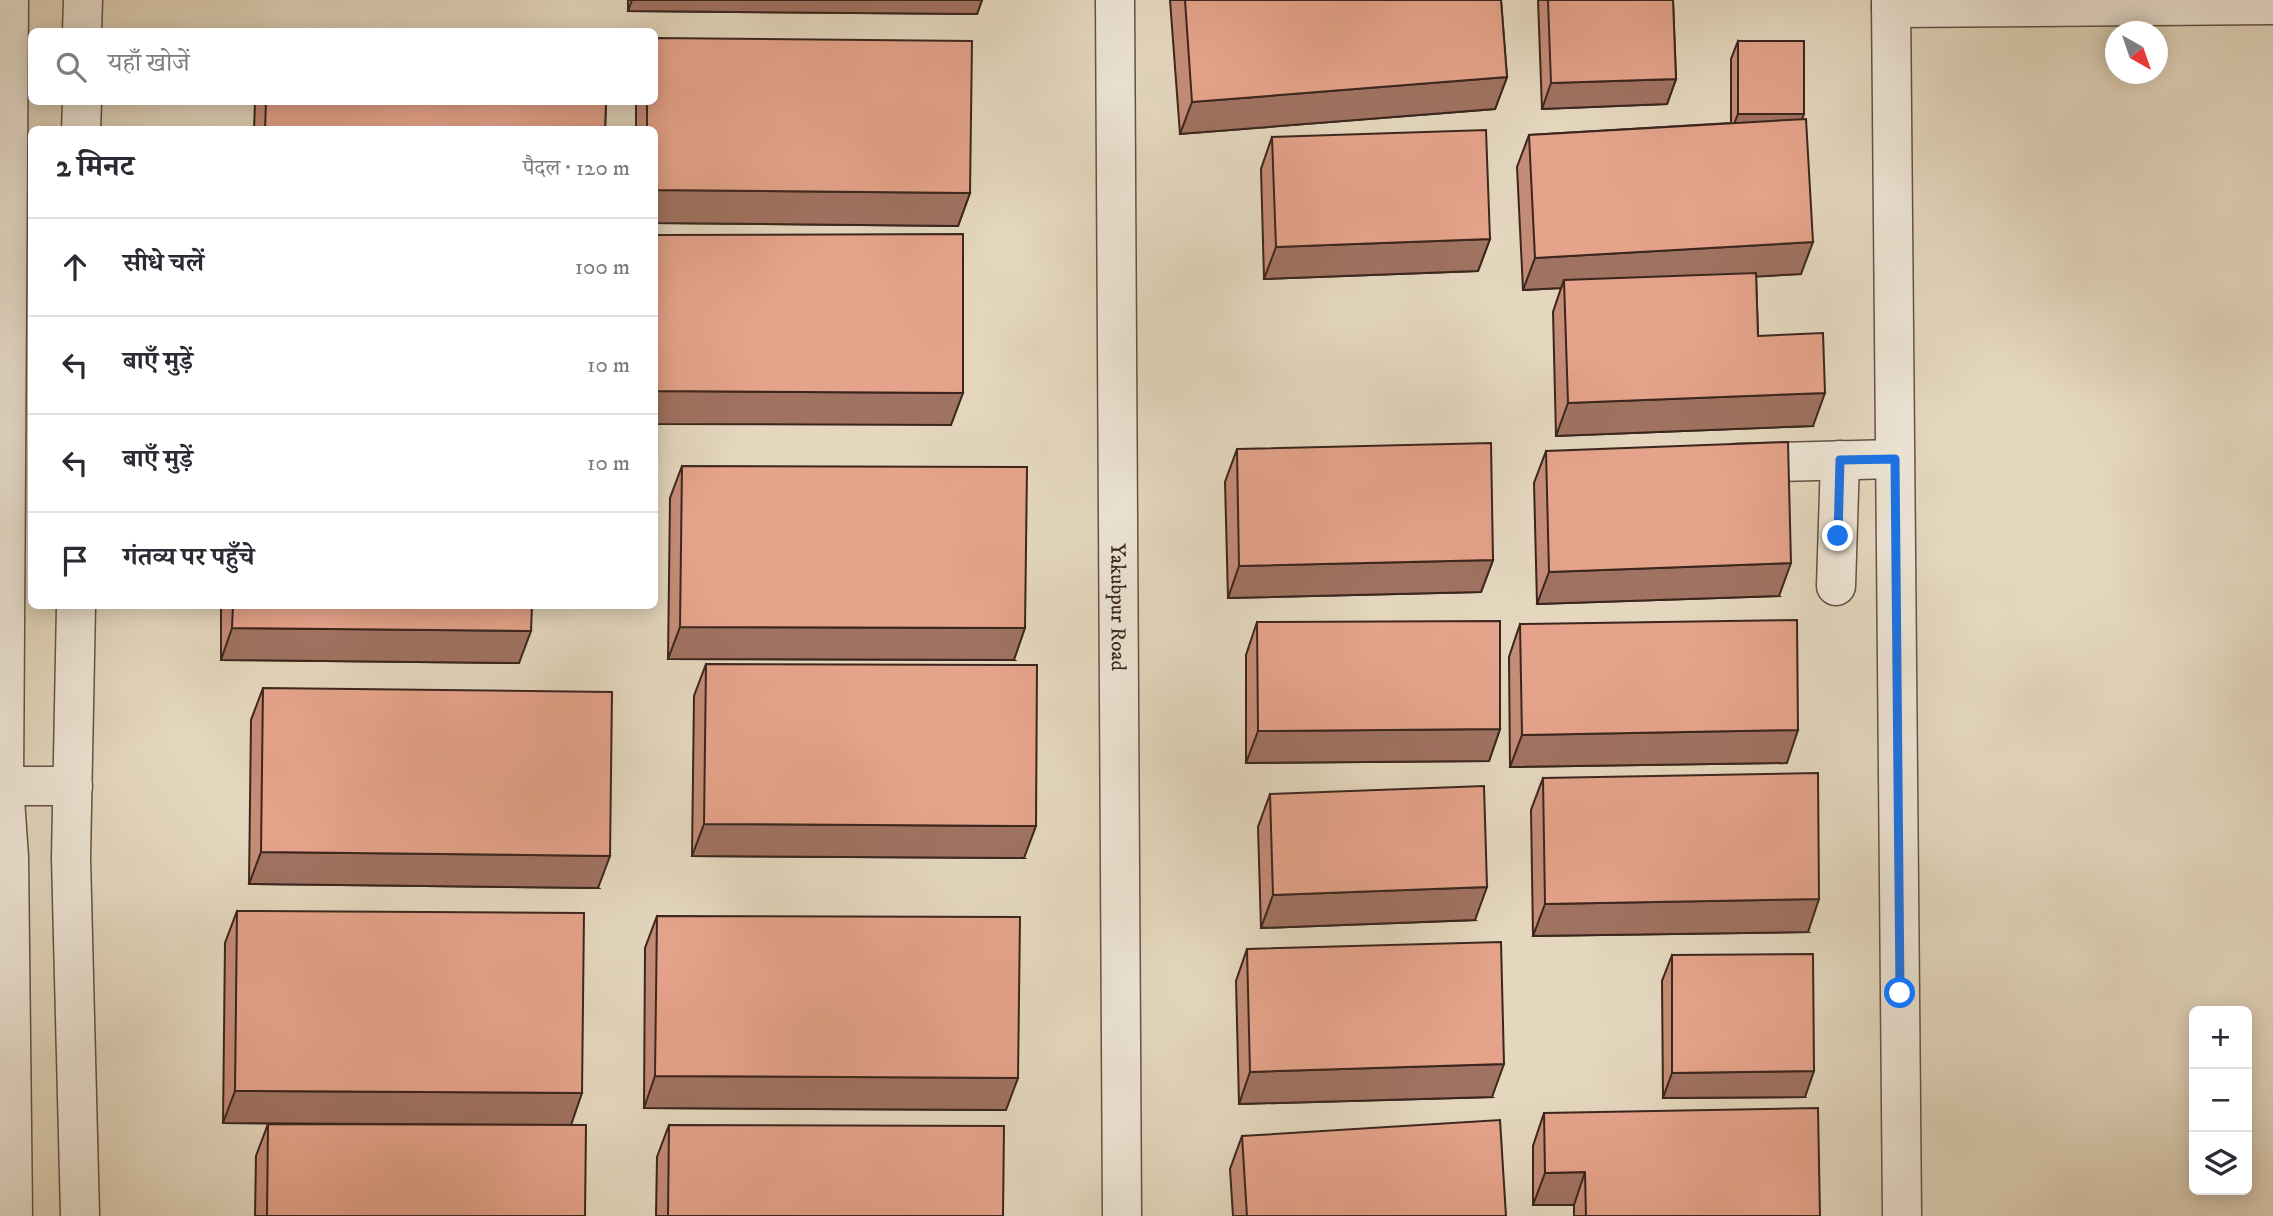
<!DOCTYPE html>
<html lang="hi">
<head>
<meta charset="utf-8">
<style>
	body { margin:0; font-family:"IM FELL DW Pica","Noto Serif Devanagari",serif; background:#f7f7f7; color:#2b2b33 }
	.controls { position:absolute; right:21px; bottom:21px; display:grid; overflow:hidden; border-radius:10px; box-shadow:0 4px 18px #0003 }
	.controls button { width:63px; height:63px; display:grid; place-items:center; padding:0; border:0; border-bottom:2px solid #e1e1e2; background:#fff; color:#2b2b33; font:35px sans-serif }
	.compass { position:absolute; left:2105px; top:21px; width:63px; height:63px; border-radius:50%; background:#fff; box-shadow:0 4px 18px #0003; rotate:140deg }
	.stop { position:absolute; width:21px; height:21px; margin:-16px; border:5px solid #1a73e8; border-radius:50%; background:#fff }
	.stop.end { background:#1a73e8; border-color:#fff; box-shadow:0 2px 7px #0008 }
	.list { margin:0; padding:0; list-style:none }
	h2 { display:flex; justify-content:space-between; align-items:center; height:91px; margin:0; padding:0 28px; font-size:30px }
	h2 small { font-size:23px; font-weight:400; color:#7c7c81 }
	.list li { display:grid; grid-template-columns:46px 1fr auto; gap:21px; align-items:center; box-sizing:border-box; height:98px; padding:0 28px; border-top:2px solid #e1e1e2 }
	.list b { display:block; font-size:26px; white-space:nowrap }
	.list em { font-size:23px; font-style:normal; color:#7c7c81 }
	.icon { flex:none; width:38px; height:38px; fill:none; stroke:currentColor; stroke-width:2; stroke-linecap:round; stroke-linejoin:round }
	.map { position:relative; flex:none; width:2273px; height:1216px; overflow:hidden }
	.search { position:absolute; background:#fff; box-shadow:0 4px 18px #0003; left:28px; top:28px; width:630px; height:77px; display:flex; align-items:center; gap:18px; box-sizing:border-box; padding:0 24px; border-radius:10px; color:#7c7c81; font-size:26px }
	.panel { position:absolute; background:#fff; box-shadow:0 4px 18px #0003; left:28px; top:126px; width:630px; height:483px; border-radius:10px }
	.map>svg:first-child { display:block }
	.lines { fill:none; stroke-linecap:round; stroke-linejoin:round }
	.minor-casing { stroke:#655246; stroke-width:41 }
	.minor { stroke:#ede5d5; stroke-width:38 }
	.wall { fill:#c58c78; stroke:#3b261e; stroke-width:2 }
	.shaded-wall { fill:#a07261; stroke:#3b261e; stroke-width:2 }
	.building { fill:#e5a38b; stroke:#3b261e; stroke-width:2 }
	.route { stroke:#1a73e8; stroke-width:9 }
	.labels { text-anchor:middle; stroke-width:5; stroke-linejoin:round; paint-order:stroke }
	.street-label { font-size:21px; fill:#3b261e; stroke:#ede5d5 }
</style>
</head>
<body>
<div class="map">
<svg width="2273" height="1216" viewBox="0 0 2273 1216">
	<rect width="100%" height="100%" fill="#e4d7be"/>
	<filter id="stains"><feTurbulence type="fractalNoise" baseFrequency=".00286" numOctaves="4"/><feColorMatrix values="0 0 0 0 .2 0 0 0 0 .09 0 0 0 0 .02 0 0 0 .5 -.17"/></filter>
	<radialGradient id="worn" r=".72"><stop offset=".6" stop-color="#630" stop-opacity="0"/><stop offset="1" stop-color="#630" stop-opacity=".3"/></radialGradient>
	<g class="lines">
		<!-- minor casing -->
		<g class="minor-casing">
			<g id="minor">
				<path d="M9 0 4 785 9 857 13 1216"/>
				<path id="s1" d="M1115 0 1122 1216"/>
				<path d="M1891 0 1902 1216"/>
				<path d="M1891 8 2273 5"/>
				<path d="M82 32 83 0"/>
				<path d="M81 130 82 102"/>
				<path d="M1737 463 1895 459"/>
				<path d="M1836 586 1840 460"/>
				<path d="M76 606 71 858 80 1216"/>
				<path d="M0 786H73"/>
			</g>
		</g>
		<!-- minor -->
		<use href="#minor" class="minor"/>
	</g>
	<!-- wall -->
	<g class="wall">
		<path d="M628 0H982L977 14 628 11Z"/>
		<path d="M1170 0H1501L1507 77 1495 109 1180 134Z"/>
		<path d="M1538 0H1673L1676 79 1667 104 1542 109Z"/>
		<path d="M1738 41 1802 119 1801 274 1756 276 1758 336 1813 426 1556 436 1553 312 1561 288 1523 290 1517 167 1529 135 1731 123V59Z"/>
		<path d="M255 102H606L605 130H254Z"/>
		<path d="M636 102H654L970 193 958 226 654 223V130H636Z"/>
		<path d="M1272 137 1490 239 1478 271 1264 279 1261 169Z"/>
		<path d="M1237 449 1493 560 1481 592 1228 598 1225 482Z"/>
		<path d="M1546 451 1779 596 1537 604 1534 483Z"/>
		<path d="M682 466 1014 660 668 659 670 498Z"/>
		<path d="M221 606H532L519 663 221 660Z"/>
		<path d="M1257 622 1500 729 1489 761 1246 763V655Z"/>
		<path d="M1520 624 1787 763 1510 767 1509 657Z"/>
		<path d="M706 664 1024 858 692 856 694 696Z"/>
		<path d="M263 688 598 888 249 884 251 720Z"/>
		<path d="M1543 778 1808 932 1533 936 1531 810Z"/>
		<path d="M1270 794 1475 920 1261 928 1258 827Z"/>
		<path d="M237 911 571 1125 585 1216H255L256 1156 268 1124 455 1125 223 1123 225 943Z"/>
		<path d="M657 916 1006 1110 644 1108 645 948Z"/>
		<path d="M1247 949 1492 1097 1239 1104 1236 981Z"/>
		<path d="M1672 955 1805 1097 1663 1098 1662 981Z"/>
		<path d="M1544 1113 1820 1216H1574V1205H1533V1146Z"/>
		<path d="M669 1125 1003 1216H656L657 1157Z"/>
		<path d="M1242 1136 1506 1216H1233L1230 1169Z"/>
	</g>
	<!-- shaded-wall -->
	<g class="shaded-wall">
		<path d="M632 0H982L977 14 628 11Z"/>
		<path d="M1507 77 1495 109 1180 134 1192 102Z"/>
		<path d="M1676 79 1667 104 1542 109 1551 83Z"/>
		<path d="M1738 114H1804L1798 131 1731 132Z"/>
		<path d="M654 190 970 193 958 226 654 223Z"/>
		<path d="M1490 239 1478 271 1264 279 1276 247Z"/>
		<path d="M1813 242 1801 274 1565 288 1564 280 1561 288 1523 290 1535 258Z"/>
		<path d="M654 391 963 393 951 425 654 424Z"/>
		<path d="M1825 393 1813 426 1556 436 1568 403Z"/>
		<path d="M1493 560 1481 592 1228 598 1239 566Z"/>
		<path d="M1791 563 1779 596 1537 604 1549 572Z"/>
		<path d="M680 627 1025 628 1014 660 668 659Z"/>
		<path d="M232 628 531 631 519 663 221 660Z"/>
		<path d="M1500 729 1489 761 1246 763 1258 731Z"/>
		<path d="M1798 730 1787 763 1510 767 1522 735Z"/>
		<path d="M704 824 1036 826 1024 858 692 856Z"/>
		<path d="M261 852 610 856 598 888 249 884Z"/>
		<path d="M1487 887 1475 920 1261 928 1273 895Z"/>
		<path d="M1819 899 1808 932 1533 936 1545 904Z"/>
		<path d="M1504 1064 1492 1097 1239 1104 1250 1072Z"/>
		<path d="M1814 1071 1805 1097 1663 1098 1672 1073Z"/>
		<path d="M655 1076 1018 1078 1006 1110 644 1108Z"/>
		<path d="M235 1091 582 1093 571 1125 223 1123Z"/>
		<path d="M1585 1172 1574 1205H1533L1545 1173Z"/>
	</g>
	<!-- building -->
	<g class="building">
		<path d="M1185 0H1501L1507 77 1192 102Z"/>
		<path d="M1548 0H1673L1676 79 1551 83Z"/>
		<path d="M654 38 972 41 970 193 654 190V130H647V102H654Z"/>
		<rect x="1738" y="41" width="66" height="73"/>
		<path d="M266 102H606L605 130H265Z"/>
		<path d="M1806 119 1813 242 1535 258 1529 135Z"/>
		<path d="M1486 130 1490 239 1276 247 1272 137Z"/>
		<path d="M963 234V393L654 391V235Z"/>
		<path d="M1756 273 1758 336 1823 333 1825 393 1568 403 1564 280Z"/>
		<path d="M1788 442 1791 563 1549 572 1546 451Z"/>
		<path d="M1491 443 1493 560 1239 566 1237 449Z"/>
		<path d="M682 466 1027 467 1025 628 680 627Z"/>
		<path d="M233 606H532L531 631 232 628Z"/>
		<path d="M1797 620 1798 730 1522 735 1520 624Z"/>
		<path d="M1500 621V729L1258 731 1257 622Z"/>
		<path d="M706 664 1037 665 1036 826 704 824Z"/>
		<path d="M263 688 612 692 610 856 261 852Z"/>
		<path d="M1818 773 1819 899 1545 904 1543 778Z"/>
		<path d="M1484 786 1487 887 1273 895 1270 794Z"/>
		<path d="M237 911 584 913 582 1093 235 1091Z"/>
		<path d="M657 916 1020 917 1018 1078 655 1076Z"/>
		<path d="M1501 942 1504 1064 1250 1072 1247 949Z"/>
		<path d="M1813 954 1814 1071 1672 1073V955Z"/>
		<path d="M1818 1108 1820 1216H1586L1585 1172 1545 1173 1544 1113Z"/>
		<path d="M1500 1120 1506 1216H1247L1242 1136Z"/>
		<path d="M268 1124 586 1125 585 1216H267Z"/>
		<path d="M669 1125 1004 1126 1003 1216H668Z"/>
	</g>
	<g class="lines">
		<!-- route -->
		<path class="route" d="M1838 536 1840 460 1895 459 1900 993"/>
	</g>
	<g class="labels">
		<!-- street labels -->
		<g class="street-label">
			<text dy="7" stroke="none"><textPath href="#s1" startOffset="607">Yakubpur Road</textPath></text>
		</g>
	</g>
	<rect width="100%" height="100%" filter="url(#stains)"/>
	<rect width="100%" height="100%" fill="url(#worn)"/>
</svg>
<div class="controls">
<button>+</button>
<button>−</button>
<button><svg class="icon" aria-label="layers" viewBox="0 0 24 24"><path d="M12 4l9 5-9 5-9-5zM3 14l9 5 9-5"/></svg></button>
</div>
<svg class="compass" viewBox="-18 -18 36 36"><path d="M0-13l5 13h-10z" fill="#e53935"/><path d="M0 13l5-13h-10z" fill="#7c7c81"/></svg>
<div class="stop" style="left:1900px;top:993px"></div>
<div class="stop end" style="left:1838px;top:536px"></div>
<div class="search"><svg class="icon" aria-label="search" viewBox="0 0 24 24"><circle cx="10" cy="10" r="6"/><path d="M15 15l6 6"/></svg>यहाँ खोजें</div>
<section class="panel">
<h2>2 मिनट<small>पैदल · 120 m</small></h2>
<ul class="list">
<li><svg class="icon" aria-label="ahead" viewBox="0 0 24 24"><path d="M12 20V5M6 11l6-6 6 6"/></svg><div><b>सीधे चलें</b></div><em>100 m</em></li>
<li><svg class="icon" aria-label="left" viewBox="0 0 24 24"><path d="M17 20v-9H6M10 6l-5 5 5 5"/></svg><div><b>बाएँ मुड़ें</b></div><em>10 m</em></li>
<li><svg class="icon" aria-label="left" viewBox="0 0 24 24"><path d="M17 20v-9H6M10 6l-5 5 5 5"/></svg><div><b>बाएँ मुड़ें</b></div><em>10 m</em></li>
<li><svg class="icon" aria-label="arrive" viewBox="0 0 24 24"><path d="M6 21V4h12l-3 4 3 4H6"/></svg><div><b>गंतव्य पर पहुँचे</b></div></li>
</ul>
</section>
</div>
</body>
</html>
